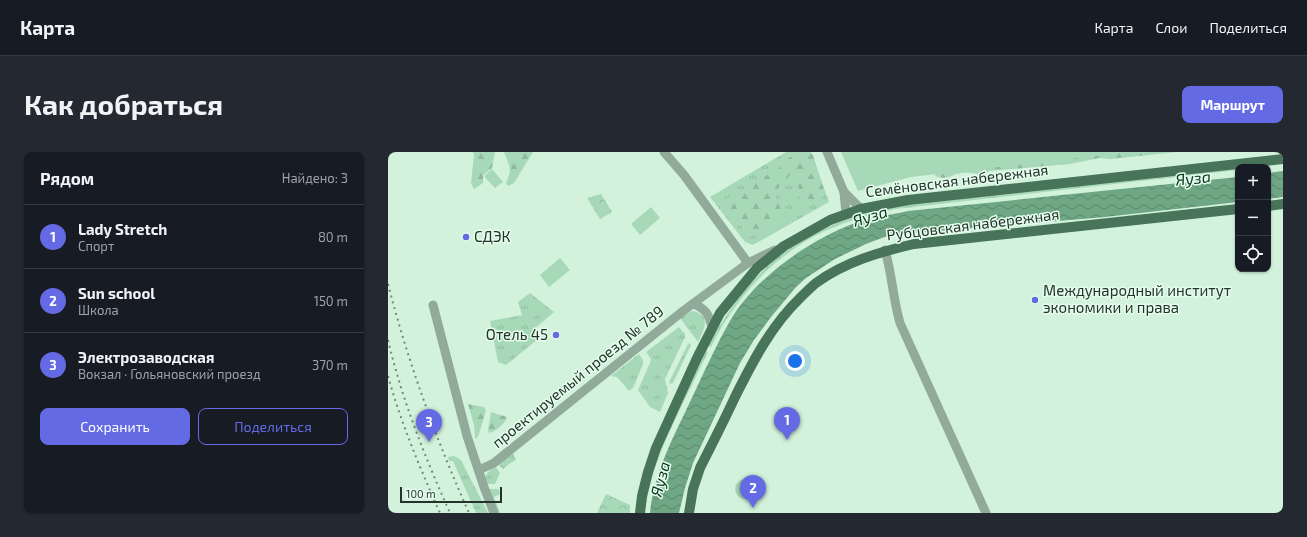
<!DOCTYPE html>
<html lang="ru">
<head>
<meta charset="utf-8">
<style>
	body { margin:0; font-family:"Exo 2",sans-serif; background:#242831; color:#f1f3f6 }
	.controls { position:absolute; right:12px; top:12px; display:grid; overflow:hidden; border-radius:8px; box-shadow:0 1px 3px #0004 }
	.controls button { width:36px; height:36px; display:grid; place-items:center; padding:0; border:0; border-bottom:1px solid #363941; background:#171b24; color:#f1f3f6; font:20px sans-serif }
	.scale { position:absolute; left:12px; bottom:10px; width:102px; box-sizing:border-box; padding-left:4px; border:2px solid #26332a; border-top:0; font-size:11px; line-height:14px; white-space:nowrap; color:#26332a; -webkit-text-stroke:3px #e4fdec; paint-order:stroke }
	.you { position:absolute; left:407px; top:209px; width:14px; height:14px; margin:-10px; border:3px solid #fff; border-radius:50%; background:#1a73e8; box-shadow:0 0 0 6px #1a73e833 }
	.badge { display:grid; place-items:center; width:26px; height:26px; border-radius:50%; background:#646ae3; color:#fff; font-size:13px; font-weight:700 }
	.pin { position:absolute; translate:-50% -33px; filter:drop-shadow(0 1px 2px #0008) }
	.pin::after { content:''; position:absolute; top:21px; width:14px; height:12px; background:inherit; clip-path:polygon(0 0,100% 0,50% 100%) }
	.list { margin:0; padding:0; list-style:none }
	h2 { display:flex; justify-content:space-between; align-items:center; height:52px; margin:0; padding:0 16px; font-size:17px }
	h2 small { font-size:13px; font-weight:400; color:#9ea1a6 }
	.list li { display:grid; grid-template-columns:26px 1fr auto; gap:12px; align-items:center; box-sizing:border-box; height:64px; padding:0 16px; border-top:1px solid #363941 }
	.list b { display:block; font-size:15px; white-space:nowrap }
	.list p { margin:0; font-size:13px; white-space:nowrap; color:#9ea1a6 }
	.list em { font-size:13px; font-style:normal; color:#9ea1a6 }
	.actions { display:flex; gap:8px; padding:12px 16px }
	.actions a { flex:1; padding:9px 0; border:1px solid #646ae3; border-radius:8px; text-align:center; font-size:14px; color:#646ae3 }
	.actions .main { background:#646ae3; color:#fff }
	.icon { flex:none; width:22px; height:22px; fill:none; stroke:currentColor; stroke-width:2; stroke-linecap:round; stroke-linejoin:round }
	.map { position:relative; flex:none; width:895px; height:361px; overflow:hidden; border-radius:8px }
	header { display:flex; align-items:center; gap:24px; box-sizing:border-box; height:56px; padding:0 20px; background:#171b24; border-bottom:1px solid #363941 }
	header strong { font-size:19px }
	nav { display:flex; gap:22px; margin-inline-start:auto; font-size:14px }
	.intro { display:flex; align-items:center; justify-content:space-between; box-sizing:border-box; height:96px; padding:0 24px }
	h1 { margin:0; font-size:28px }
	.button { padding:10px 18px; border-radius:8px; background:#646ae3; color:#fff; font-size:14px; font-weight:700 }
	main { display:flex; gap:24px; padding:0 24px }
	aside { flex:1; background:#171b24; border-radius:8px; box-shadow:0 1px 3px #0004 }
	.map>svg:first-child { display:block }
	.grass { fill:url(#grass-tufts) }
	.forest { fill:url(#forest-firs) }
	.park { fill:url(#park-crowns) }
	.pitch { fill:#a7d8b8 }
	.water { fill:url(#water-waves) }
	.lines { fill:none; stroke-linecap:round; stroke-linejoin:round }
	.minor { stroke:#92aa9a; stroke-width:9 }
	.major { stroke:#487559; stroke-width:10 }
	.rail { stroke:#73897a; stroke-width:2; stroke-dasharray:2 4; stroke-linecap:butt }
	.poi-dot { fill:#646ae3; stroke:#e4fdec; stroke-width:1.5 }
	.labels { text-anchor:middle; stroke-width:3; stroke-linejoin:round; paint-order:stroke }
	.street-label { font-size:15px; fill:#26332a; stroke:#e4fdec }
	.poi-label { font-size:15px; fill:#26332a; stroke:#e4fdec; text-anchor:start }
	.water-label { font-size:16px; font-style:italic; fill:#09371f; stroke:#e4fdec }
</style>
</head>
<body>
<header>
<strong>Карта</strong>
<nav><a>Карта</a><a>Слои</a><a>Поделиться</a></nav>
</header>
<div class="intro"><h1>Как добраться</h1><a class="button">Маршрут</a></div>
<main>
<aside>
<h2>Рядом<small>Найдено: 3</small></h2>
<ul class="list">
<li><span class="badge">1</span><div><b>Lady Stretch</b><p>Спорт</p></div><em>80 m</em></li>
<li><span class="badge">2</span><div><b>Sun school</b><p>Школа</p></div><em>150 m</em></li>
<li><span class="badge">3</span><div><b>Электрозаводская</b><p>Вокзал · Гольяновский проезд</p></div><em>370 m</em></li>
</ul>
<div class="actions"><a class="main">Сохранить</a><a>Поделиться</a></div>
</aside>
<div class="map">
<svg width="895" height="361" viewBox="0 0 895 361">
	<defs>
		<pattern id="grass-tufts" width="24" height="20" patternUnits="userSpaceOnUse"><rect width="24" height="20" fill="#a7d8b8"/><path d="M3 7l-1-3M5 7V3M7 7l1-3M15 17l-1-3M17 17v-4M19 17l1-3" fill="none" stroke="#90ba9e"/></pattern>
		<pattern id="forest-firs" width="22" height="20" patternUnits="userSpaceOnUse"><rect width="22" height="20" fill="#a7d8b8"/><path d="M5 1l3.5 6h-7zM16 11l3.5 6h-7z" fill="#90ba9e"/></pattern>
		<pattern id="park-crowns" width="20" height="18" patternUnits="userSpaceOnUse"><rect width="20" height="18" fill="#a7d8b8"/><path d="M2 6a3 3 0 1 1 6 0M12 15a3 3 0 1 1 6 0" fill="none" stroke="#90ba9e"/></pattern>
		<pattern id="water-waves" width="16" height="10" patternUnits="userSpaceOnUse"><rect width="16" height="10" fill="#6fa683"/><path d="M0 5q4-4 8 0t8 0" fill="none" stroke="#5b886b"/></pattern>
	</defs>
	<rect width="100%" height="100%" fill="#d2f2dc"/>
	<!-- grass -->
	<g class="grass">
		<path d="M398 0H423L441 50 365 93 357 90 322 45Z"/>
		<path d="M850 16V18L508 57C480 63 451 71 425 85 380 110 345 150 323 195L320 194C348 143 386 96 442 74 463 65 484 60 506 54Z"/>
		<path d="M142 141 166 160 145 178 150 187 118 213 110 210 102 169 134 163 130 150Z"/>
		<path d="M305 159C324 164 316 178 310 190L292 166 301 160Z"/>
		<path d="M291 175 297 182V185L277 227 280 241 272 260 262 255 250 238 262 211 263 207 258 200Z"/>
		<path d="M302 191 303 193 285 231 282 232 281 230 300 192Z"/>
		<path d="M318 199 320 200C302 238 281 276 267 316 262 330 259 346 257 361H254C263 303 293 251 318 199Z"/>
		<path d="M251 202 255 208V212L245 236 241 239 229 225 223 224Z"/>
		<path d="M125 301 128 308 121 312 115 317 110 312Z"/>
		<path d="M66 304 73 308 100 361H88L65 309H61L60 305Z"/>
		<path d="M107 314 112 321 107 332H98C95 323 100 320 107 314Z"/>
		<path d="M101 337H111L112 342 106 345 112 361H110Z"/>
	</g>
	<!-- forest -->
	<g class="forest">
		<path d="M85 0H107L104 16 95 23V31L86 37 83 31 86 3Z"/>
		<path d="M116 0H145L126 31 120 34 118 31C125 16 121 14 116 0Z"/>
		<path d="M409 0H422L425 3 437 41C434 48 425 53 418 54L413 49 409 26 407 23 403 22 391 35 387 44 397 66 379 78H375L372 76 360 81H356L354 78V74L351 73H348L338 63 339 59 342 58C344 52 341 50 336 47L355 40 362 33 391 16 395 10Z"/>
		<path d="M657 0H789L722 7 711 6 682 12 602 19C588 25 588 20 574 21 563 22 560 29 547 24L549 17Z"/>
		<path d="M80 252 96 255 98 258 91 282 88 287 87 286 86 273Z"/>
		<path d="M103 260 119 265C117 272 108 279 101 281L100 278Z"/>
	</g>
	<!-- park -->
	<g class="park">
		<path d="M213 42 224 60 212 67 199 46Z"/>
		<circle cx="357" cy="337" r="10"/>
		<path d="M218 342 242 353V361H209Z"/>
	</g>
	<!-- pitch -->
	<g class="pitch">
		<path d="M453 0H743L523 25 470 39Z"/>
		<path d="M104 17 115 30 107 36 96 24Z"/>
		<path d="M263 55 272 66 252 83 243 72Z"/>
		<path d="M172 106 182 118 161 135 152 123Z"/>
	</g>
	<!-- water -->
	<g class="water">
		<path d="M895 19V45L880 47V21Z"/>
		<path d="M850 25V50L717 65 525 81 499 84 478 92 447 107 418 126 408 135 383 165 366 188 352 211 305 311 297 336 291 361H262C266 321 285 286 302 250 315 223 327 195 342 169 367 126 421 88 467 71 484 65 503 63 520 59Z"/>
	</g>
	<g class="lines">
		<!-- minor -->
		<g class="minor">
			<path d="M276 0 296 23 360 111"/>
			<path d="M439 0 456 40 458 62"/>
			<path d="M456 40 473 57"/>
			<path d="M497 98C504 122 505 147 512 171L598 361"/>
			<path d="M305 152C317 156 321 162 324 175"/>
			<path d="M45 153 79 284 96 335 106 361"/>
			<path d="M91 318 106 311 295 159 360 111 387 98"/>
		</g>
		<!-- major -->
		<g class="major">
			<path d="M880 54 895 52"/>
			<path d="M252 361 254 344 260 320 268 296 309 206 332 161 369 116 396 94 442 68 473 57 520 48 895 7"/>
			<path d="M301 361 305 337 312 316C324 292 336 269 347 245 365 209 383 174 412 146 417 141 422 136 428 131 457 110 491 100 526 92L850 57"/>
		</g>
		<!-- rail -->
		<g class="rail">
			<path d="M0 132C20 210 48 287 81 361"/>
			<path d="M0 188C14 248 37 305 62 361"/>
			<path d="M0 224C13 271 32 316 52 361"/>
		</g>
	</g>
	<!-- markers -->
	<g class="poi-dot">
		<circle cx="78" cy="85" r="4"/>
		<circle cx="647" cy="148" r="4"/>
		<circle cx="168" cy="183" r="4"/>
	</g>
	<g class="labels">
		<!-- street labels -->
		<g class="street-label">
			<text transform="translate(569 29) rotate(-7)" y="5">Семёновская набережная</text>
			<text transform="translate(585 73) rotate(-7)" y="5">Рубцовская набережная</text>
			<text transform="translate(190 225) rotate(-39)" y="5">проектируемый проезд № 789</text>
		</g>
		<!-- poi labels -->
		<g class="poi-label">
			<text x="86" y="90">СДЭК</text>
			<text x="655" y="144">Международный институт<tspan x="655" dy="17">экономики и права</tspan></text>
			<text x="160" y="188" text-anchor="end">Отель 45</text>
		</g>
		<!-- water labels -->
		<g class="water-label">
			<text transform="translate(805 26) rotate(-6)" y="6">Яуза</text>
			<text transform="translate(482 64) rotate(-17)" y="6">Яуза</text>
			<text transform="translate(272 327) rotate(-75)" y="6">Яуза</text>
		</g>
	</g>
</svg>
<div class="controls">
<button>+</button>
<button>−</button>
<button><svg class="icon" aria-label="locate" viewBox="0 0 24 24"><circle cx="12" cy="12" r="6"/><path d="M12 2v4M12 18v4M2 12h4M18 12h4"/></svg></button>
</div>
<div class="scale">100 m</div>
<div class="you"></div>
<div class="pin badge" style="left:399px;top:288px">1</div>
<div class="pin badge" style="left:365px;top:356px">2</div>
<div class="pin badge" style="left:41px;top:290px">3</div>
</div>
</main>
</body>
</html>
